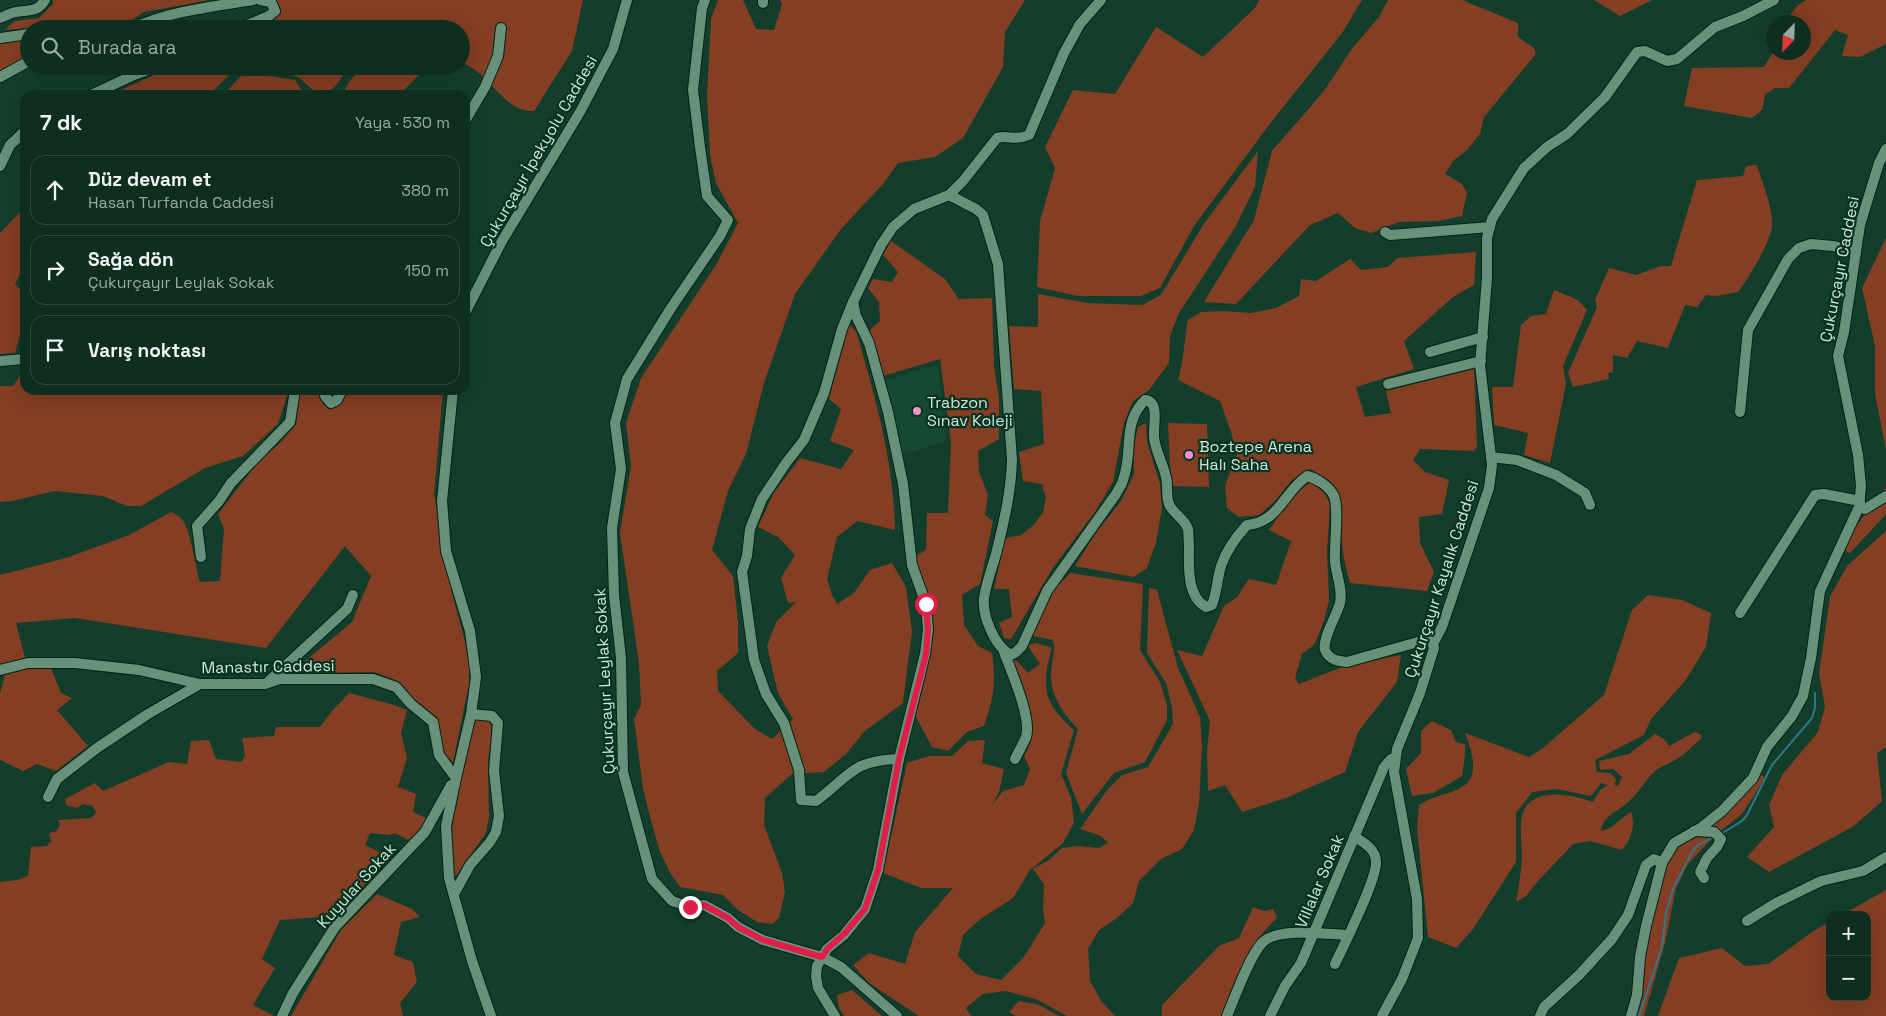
<!DOCTYPE html>
<html lang="tr">
<head>
<meta charset="utf-8">
<style>
	body { margin:0; font-family:"Space Grotesk",sans-serif; background:#1c3a2d; color:#f1f3f6 }
	.controls { position:absolute; right:15px; bottom:15px; display:grid; overflow:hidden; border-radius:10px; box-shadow:0 5px 20px #0002 }
	.controls button { width:45px; height:45px; display:grid; place-items:center; padding:0; border:0; border-bottom:1px solid #2e4a3e; background:#0e2e20; color:#f1f3f6; font:25px sans-serif }
	.compass { position:absolute; left:1766px; top:15px; width:45px; height:45px; border-radius:50%; background:#0e2e20; box-shadow:0 5px 20px #0002; rotate:203deg }
	.stop { position:absolute; width:15px; height:15px; margin:-11px; border:4px solid #e11d48; border-radius:50%; background:#fff }
	.stop.end { background:#e11d48; border-color:#fff; box-shadow:0 1px 5px #0008 }
	.list { margin:0; padding:0; list-style:none }
	h2 { display:flex; justify-content:space-between; align-items:center; height:65px; margin:0; padding:0 20px; font-size:21px }
	h2 small { font-size:16px; font-weight:400; color:#9ba8a5 }
	.list li { display:grid; grid-template-columns:32px 1fr auto; gap:15px; align-items:center; box-sizing:border-box; height:70px; margin:0 10px 10px; padding:0 10px; border:1px solid #2e4a3e; border-radius:15px }
	.list b { display:block; font-size:19px; white-space:nowrap }
	.list p { margin:0; font-size:16px; white-space:nowrap; color:#9ba8a5 }
	.list em { font-size:16px; font-style:normal; color:#9ba8a5 }
	.icon { flex:none; width:28px; height:28px; fill:none; stroke:currentColor; stroke-width:2; stroke-linecap:round; stroke-linejoin:round }
	.map { position:relative; flex:none; width:1886px; height:1016px; overflow:hidden }
	.search { position:absolute; background:#0e2e20; box-shadow:0 5px 20px #0002; left:20px; top:20px; width:450px; height:55px; display:flex; align-items:center; gap:12px; box-sizing:border-box; padding:0 18px; border-radius:28px; color:#9ba8a5; font-size:19px }
	.panel { position:absolute; background:#0e2e20; box-shadow:0 5px 20px #0002; left:20px; top:90px; width:450px; height:305px; border-radius:15px }
	.map>svg:first-child { display:block }
	.built { fill:#154932 }
	.green { fill:#843e23 }
	.lines { fill:none; stroke-linecap:round; stroke-linejoin:round }
	.stream { stroke:#32768b; stroke-width:2 }
	.minor-casing { stroke:#032315; stroke-width:12 }
	.minor { stroke:#67917b; stroke-width:10 }
	.route { stroke:#e11d48; stroke-width:6 }
	.poi-dot { fill:#f491d3; stroke:#073321; stroke-width:2 }
	.labels { text-anchor:middle; stroke-width:4.5; stroke-linejoin:round; paint-order:stroke }
	.street-label { font-size:16px; fill:#d0e6d9; stroke:#073321 }
	.poi-label { font-size:16px; fill:#d0e6d9; stroke:#073321; text-anchor:start }
</style>
</head>
<body>
<div class="map">
<svg width="1886" height="1016" viewBox="0 0 1886 1016">
	<rect width="100%" height="100%" fill="#133e2b"/>
	<!-- built -->
	<path class="built" d="M938 364 946 441 901 455 883 381Z"/>
	<!-- green -->
	<g class="green">
		<path d="M53 0H210L144 12 122 26 113 29 53 26 5 30 15 21 39 18 53 4Z"/>
		<path d="M274 0H583L572 51 534 111C503 113 489 70 461 63V29H311L274 21 279 7Z"/>
		<path d="M718 0H743L756 29 774 30 782 4 780 0H1025L1005 32 1003 67 963 138 935 157 898 163 883 184 841 229 795 294 764 383 746 454 728 491 712 550 733 576 738 621V653L717 671 718 691 755 729 772 739 793 719 778 693 767 646 776 622 796 602 788 603 781 578 795 555 778 537 758 527 773 494 800 458 841 469 854 450 830 441 841 409 829 399 849 324 856 331C875 396 894 462 895 530L857 521 837 537 827 579 832 595 837 604 854 593 870 570 892 563 906 587 912 631 903 703 865 731 846 754 824 772 792 774 765 798 764 825 782 873 785 892 779 918 772 924 757 922 738 910 723 895 680 887 669 871 659 849 650 817 643 789 634 719 641 705 639 663 620 533 631 466 626 423 641 378 716 265 738 223 716 183 710 155 707 96 711 19Z"/>
		<path d="M1259 0H1362L1342 33 1269 125 1194 226 1160 288 1141 296H1078L1037 287 1040 221 1055 168 1045 147 1073 90 1115 94 1156 27 1203 57 1255 8Z"/>
		<path d="M1388 0H1462L1518 23V37L1534 48 1536 54 1484 117 1480 134 1467 150 1453 161 1445 174 1462 184 1467 193 1462 216 1438 221 1399 222 1371 233 1355 228 1338 213 1310 225 1236 304 1204 302 1254 220 1272 151 1324 91 1351 50 1379 17Z"/>
		<path d="M1594 0H1652L1620 16Z"/>
		<path d="M1806 0H1886V44L1860 57 1842 56 1848 35 1835 30 1789 88H1775L1765 95 1762 110 1752 118 1684 106 1692 68 1764 67 1773 52H1804V22H1784L1798 5Z"/>
		<path d="M29 40V57L0 72V43Z"/>
		<path d="M174 66H348C342 77 333 95 319 95L298 77 268 67 232 72 209 95H110Z"/>
		<path d="M359 66H428L400 94V95H342L349 82 360 69Z"/>
		<path d="M241 76H269L295 80 305 95H223Z"/>
		<path d="M1258 151 1255 187 1236 226 1179 313 1170 336 1169 363 1149 390 1133 401 1124 423 1113 482 1095 512 1054 566 1011 639 1004 638 999 623 1012 617 1009 589H994L1005 538 1021 535 1034 525 1043 512 1046 498 1042 484 1023 481 1019 452 1044 444 1041 391 1014 389 1009 326 1038 327V294L1088 303 1142 305 1161 295 1203 225Z"/>
		<path d="M1757 165C1762 183 1773 206 1772 226 1770 244 1749 277 1738 292L1716 296 1706 295 1697 307 1685 305 1668 348 1637 341 1627 358 1613 355V372L1608 373 1609 379 1573 387 1568 373 1597 307 1595 300 1609 268 1636 275 1661 266H1671L1697 180 1743 176 1746 166Z"/>
		<path d="M25 207V274H20L15 284 25 295V317L15 353 0 354V233Z"/>
		<path d="M1886 238V450L1875 394V346L1862 288Z"/>
		<path d="M891 241 945 279 959 299 992 298 994 366 999 399V439L978 451 979 472 988 495 985 515 993 521 980 584 962 595 964 625 978 646 992 653C996 684 994 697 984 726L967 732 948 751 932 747 915 715 933 632 915 556 926 550 927 513H948L951 442 940 359 883 376 870 330 880 321 879 302 868 288 873 279 892 282 898 272 883 255Z"/>
		<path d="M1476 252 1474 285 1453 297 1404 341 1414 369 1356 387 1365 417 1391 413 1386 391 1474 369 1477 446 1474 451 1420 449 1413 460 1425 472 1449 480 1442 514 1419 517 1420 543 1434 572 1427 591 1350 583C1347 570 1343 558 1342 545 1338 508 1350 489 1310 469L1292 480 1273 503 1259 515 1239 517 1227 508 1225 485 1237 455 1231 432 1220 401 1178 380C1184 360 1184 340 1188 320L1201 312 1224 311 1251 313 1276 308 1299 296 1301 279 1316 281 1350 259 1361 270 1388 267 1397 258Z"/>
		<path d="M1554 290 1578 300 1587 310 1563 366 1566 384 1550 463 1524 455 1528 433 1494 425 1492 387H1513L1521 325 1531 316 1546 314Z"/>
		<path d="M24 370 25 390H289L278 424 243 456 205 468 141 506H127L103 496 55 491 12 501 0 502V386H13Z"/>
		<path d="M300 390H319L323 404 330 408 338 405 351 390H443L434 494 452 593 469 657V684L453 762 443 753 436 718 414 699 398 681 374 672 297 673 298 667 352 622 371 576 345 546 266 648 75 618 16 623 25 658 0 667V575L66 558 129 535 171 512C174 514 179 516 181 518 191 529 195 566 200 582L220 581 224 529 218 514 254 467 283 440 296 424Z"/>
		<path d="M1146 423 1147 442 1160 484 1162 508 1156 543 1147 568 1134 577 1075 566 1096 533 1121 501 1134 474V444L1138 427Z"/>
		<path d="M1168 423 1207 424 1209 487 1171 486Z"/>
		<path d="M1311 482 1324 492 1330 504 1327 552 1329 600 1324 621 1314 645 1302 654 1295 678 1299 684 1345 666 1401 655 1397 682 1358 732 1345 772 1286 798 1242 812 1225 785 1208 791 1207 751 1210 721 1177 650 1202 656 1224 606 1237 597 1249 579 1276 585 1291 541 1269 530C1281 514 1292 490 1311 482Z"/>
		<path d="M1886 487V514L1850 553 1845 551 1853 530Z"/>
		<path d="M1886 531V747L1877 753 1882 801 1854 826 1769 872 1747 857 1774 827 1769 805 1782 775 1818 732 1825 707 1819 673 1830 597 1847 566Z"/>
		<path d="M1070 573 1143 584 1140 650 1160 682 1167 705V720L1145 762 1114 773 1082 814 1066 773 1078 729C1063 713 1051 697 1051 675 1051 662 1056 653 1053 640L1033 636 1050 594Z"/>
		<path d="M1149 588 1157 590 1178 668 1200 717 1202 746 1199 804 1194 830 1182 849 1161 859 1139 881 1133 903 1117 918 1099 930 1088 949 1090 981 1102 1002 1115 1016H1067L1038 1000 1006 991 983 994 966 1008 971 1016H919L869 983 853 965 869 953 905 964 915 932 953 888H921L883 873 907 763 929 756H952L968 741 985 740 982 763 1004 769 999 792 992 805 1003 791 1024 785 1030 769 1024 756 1031 742V717L1013 659 1017 661 1028 673 1040 664 1027 645 1037 643 1052 648C1041 686 1043 703 1074 730L1061 774 1071 797 1074 823 1063 843 1030 870 1013 898 979 920 963 935 958 956 976 974 1001 980 1024 957 1045 923 1043 909 1044 884 1033 869 1049 860 1062 848 1077 846 1099 848 1108 843 1101 836 1080 829 1107 790 1122 775 1148 767 1173 724 1172 707 1166 683 1147 653Z"/>
		<path d="M1648 595 1682 600 1711 613 1706 647 1685 681 1651 719 1644 735 1595 760 1597 772 1610 773 1616 779 1615 785 1618 786 1622 777 1613 769 1600 770 1599 761 1629 754 1655 734 1664 739 1669 746 1695 732 1700 734 1702 738C1693 745 1685 755 1675 760 1667 765 1658 767 1652 774 1643 784 1636 796 1626 804 1615 813 1603 816 1601 831 1614 829 1620 818 1631 812 1636 825 1631 840 1622 850L1590 841 1573 844 1538 881 1526 896 1516 902C1519 887 1521 872 1522 856 1522 845 1520 833 1521 822 1524 785 1569 793 1593 802L1600 790 1608 785 1601 783 1591 796 1557 789 1532 792 1516 813V862L1473 929 1456 948 1428 937 1417 828 1419 805C1434 795 1449 795 1462 787 1481 776 1471 748 1465 733L1529 757 1543 748 1604 695 1632 610Z"/>
		<path d="M27 666H50L61 693 72 698 57 710 88 746 56 771 37 764 23 771 0 760V694L6 670Z"/>
		<path d="M349 693 391 704 407 710 401 733 407 758 398 787 416 794 413 812 428 819 410 841 395 833 389 835 370 833 365 845 391 858 334 916 280 920 262 959 275 968 253 1005 274 1016H0V882L17 880 28 876 31 847 47 846 51 841 49 833 57 831 60 824 58 820 91 818 96 813 93 806 83 804 77 808 66 805 65 799 95 783 103 791 169 762 187 764 191 741 209 740 216 759 241 762 245 756 242 738 274 736 276 727H320L331 712Z"/>
		<path d="M476 718 490 720 492 733 488 760 489 817 486 833 455 877 453 876 451 857 452 827 471 723Z"/>
		<path d="M1432 721 1451 730 1456 742 1465 744V755L1462 776 1433 793 1412 796 1406 769 1421 753V731Z"/>
		<path d="M1760 774 1765 778 1742 814 1715 835 1688 864 1676 888 1665 943 1644 1016H1634L1647 935 1666 862 1673 850Z"/>
		<path d="M1886 890V1016H1658L1679 958 1722 948 1745 966 1768 964 1815 930 1830 922V997H1867V915H1842Z"/>
		<path d="M377 894 412 909 420 917 401 922 394 955 413 962 417 982 400 1003 403 1016H291L341 930Z"/>
		<path d="M1253 907 1264 911 1273 909 1277 918C1248 944 1236 982 1221 1016H1162V1005L1219 946 1239 938Z"/>
		<path d="M852 990 882 1016H844L839 1008 837 995Z"/>
		<path d="M1019 1001 1039 1005 1059 1016H1016L1009 1012Z"/>
	</g>
	<g class="lines">
		<!-- stream -->
		<g class="stream">
			<path d="M1721 834 1742 821 1747 815 1772 765 1812 718 1815 708V693"/>
			<path d="M1639 1016 1662 947 1666 913 1673 889 1692 852 1697 846 1713 837"/>
		</g>
		<!-- minor casing -->
		<g class="minor-casing">
			<g id="minor">
				<path d="M705 0 702 8 693 90 700 147 707 196 728 220 720 236 671 308 627 379 615 423 621 469 612 528 614 595 621 658 623 772 652 879 672 901 690 907 704 905 728 918 738 927 763 940 822 957 841 967 897 1016"/>
				<path d="M763 0V3"/>
				<path d="M0 18C4 17 8 14 12 13 25 9 37 14 45 0"/>
				<path d="M131 29C168 11 212 7 253 0"/>
				<path d="M237 29 269 16 275 11 271 2 260 0"/>
				<path d="M0 38 29 34"/>
				<path d="M0 77 29 61"/>
				<path d="M91 95 134 75 160 66"/>
				<path d="M465 121 485 87 498 56 501 28"/>
				<path d="M0 166 10 145 25 131"/>
				<path d="M949 195 976 209 983 215 998 264 1012 460C1011 492 1004 522 996 554 992 568 986 584 984 598 982 616 995 647 1011 655L1016 652 1022 646 1047 591 1116 494C1118 490 1122 485 1123 480 1134 452 1121 424 1145 400 1160 401 1153 426 1154 437 1155 450 1163 464 1166 477 1168 486 1166 496 1169 504 1173 514 1184 518 1188 529 1189 533 1188 539 1189 544 1189 565 1186 596 1206 607L1212 605C1217 592 1217 579 1221 566 1226 551 1236 537 1247 525 1278 523 1284 492 1307 476 1316 478 1329 486 1334 496 1339 509 1334 546 1335 561 1336 575 1343 589 1340 603 1337 615 1322 639 1325 650 1329 660 1338 661 1347 662L1418 642 1429 640 1433 644"/>
				<path d="M1385 232 1390 235 1490 227"/>
				<path d="M465 313 502 241 580 112 613 49 627 0"/>
				<path d="M1430 352 1483 337"/>
				<path d="M0 361 25 359"/>
				<path d="M1388 384 1481 361"/>
				<path d="M325 390V396L331 403 337 400 342 390"/>
				<path d="M453 390 442 501 446 551 470 631 476 677 471 714 456 778 446 826 449 878 472 961 491 1016"/>
				<path d="M1740 412 1748 330 1788 259 1799 248 1811 244 1833 246 1855 251"/>
				<path d="M1491 457 1517 460 1556 475 1585 493 1590 505"/>
				<path d="M1859 507 1865 509 1886 496"/>
				<path d="M201 557 197 526 219 501 231 483 290 422 295 390"/>
				<path d="M1740 613 1815 495 1824 494 1860 501"/>
				<path d="M1004 652C1011 671 1032 718 1026 737 1023 744 1019 751 1015 759"/>
				<path d="M0 670 28 663H75L139 670 200 684H265L280 679H373L396 687 411 704 433 722 439 755 456 778"/>
				<path d="M269 681 347 609 353 595"/>
				<path d="M899 759C851 760 849 777 816 801L801 800 799 770 784 723 766 694 754 660 742 572 747 556 750 529 762 499 786 463 804 440 824 393 842 329 853 302 881 245 893 227 914 209 949 195 963 181 997 138C1007 134 1013 142 1029 135L1064 53 1080 24 1101 0"/>
				<path d="M48 797 57 779 97 748 148 714 200 684"/>
				<path d="M1694 831 1714 832 1721 839 1717 847 1707 858 1700 872 1704 878"/>
				<path d="M454 894 470 865 490 842 496 832 499 816 494 771 498 723 492 716 471 714"/>
				<path d="M1747 921 1776 903 1821 881 1863 871 1886 857"/>
				<path d="M1335 964C1344 945 1377 879 1376 862 1376 849 1363 842 1354 836"/>
				<path d="M282 1016 293 993 335 927 425 832 451 785"/>
				<path d="M835 1016 818 988 816 976 817 966 827 949 844 935 865 909 878 870 899 759 925 654 928 630 926 604 912 565 903 484 888 412 869 343 856 316 853 302"/>
				<path d="M1227 1016C1235 997 1249 957 1262 943 1276 927 1328 934 1348 935"/>
				<path d="M1270 1016 1285 986 1301 963 1384 767 1391 759 1395 760"/>
				<path d="M1382 1016 1402 979 1418 938 1417 899 1394 772 1397 749 1420 693 1434 648 1433 644 1442 627 1489 488 1492 465 1480 365 1487 278V238L1492 219 1524 168 1547 147 1567 134 1605 97 1637 52 1645 51 1667 61 1677 59 1715 27 1743 16 1774 0"/>
				<path d="M1540 1016 1544 1007 1579 975 1612 939 1628 915 1646 865 1654 859 1662 863"/>
				<path d="M1631 1016 1637 995 1640 957 1646 926 1662 863 1674 843 1702 827 1722 811 1753 778 1767 747 1792 716 1803 696 1811 658 1820 591 1859 507 1861 486 1858 455 1838 356 1844 332 1860 225 1879 163 1886 149"/>
			</g>
		</g>
		<!-- minor -->
		<use href="#minor" class="minor"/>
	</g>
	<g class="lines">
		<!-- route -->
		<path class="route" d="M690 907 704 905 728 918 738 927 763 940 822 957 827 949 844 934 865 909 878 870 899 759 926 654 928 630 926 604"/>
	</g>
	<!-- markers -->
	<g class="poi-dot">
		<circle cx="917" cy="411" r="5"/>
		<circle cx="1189" cy="455" r="5"/>
	</g>
	<g class="labels">
		<!-- street labels -->
		<g class="street-label">
			<text transform="translate(538 151) rotate(-60)" y="6">Çukurçayır İpekyolu Caddesi</text>
			<text transform="translate(1839 269) rotate(-79)" y="6">Çukurçayır Caddesi</text>
			<text transform="translate(1441 579) rotate(-72)" y="6">Çukurçayır Kayalık Caddesi</text>
			<text transform="translate(268 666) rotate(-1)" y="6">Manastır Caddesi</text>
			<text transform="translate(604 681) rotate(-93)" y="6">Çukurçayır Leylak Sokak</text>
			<text transform="translate(1319 881) rotate(-67)" y="6">Villalar Sokak</text>
			<text transform="translate(356 885) rotate(-48)" y="6">Kuyular Sokak</text>
		</g>
		<!-- poi labels -->
		<g class="poi-label">
			<text x="927" y="408">Trabzon<tspan x="927" dy="18">Sınav Koleji</tspan></text>
			<text x="1199" y="452">Boztepe Arena<tspan x="1199" dy="18">Halı Saha</tspan></text>
		</g>
	</g>
</svg>
<div class="controls">
<button>+</button>
<button>−</button>
</div>
<svg class="compass" viewBox="-18 -18 36 36"><path d="M0-13l5 13h-10z" fill="#e53935"/><path d="M0 13l5-13h-10z" fill="#9ba8a5"/></svg>
<div class="stop" style="left:926px;top:604px"></div>
<div class="stop end" style="left:690px;top:907px"></div>
<div class="search"><svg class="icon" aria-label="search" viewBox="0 0 24 24"><circle cx="10" cy="10" r="6"/><path d="M15 15l6 6"/></svg>Burada ara</div>
<section class="panel">
<h2>7 dk<small>Yaya · 530 m</small></h2>
<ul class="list">
<li><svg class="icon" aria-label="ahead" viewBox="0 0 24 24"><path d="M12 20V5M6 11l6-6 6 6"/></svg><div><b>Düz devam et</b><p>Hasan Turfanda Caddesi</p></div><em>380 m</em></li>
<li><svg class="icon" aria-label="right" viewBox="0 0 24 24"><path d="M7 20v-9h11M14 6l5 5-5 5"/></svg><div><b>Sağa dön</b><p>Çukurçayır Leylak Sokak</p></div><em>150 m</em></li>
<li><svg class="icon" aria-label="arrive" viewBox="0 0 24 24"><path d="M6 21V4h12l-3 4 3 4H6"/></svg><div><b>Varış noktası</b></div></li>
</ul>
</section>
</div>
</body>
</html>
